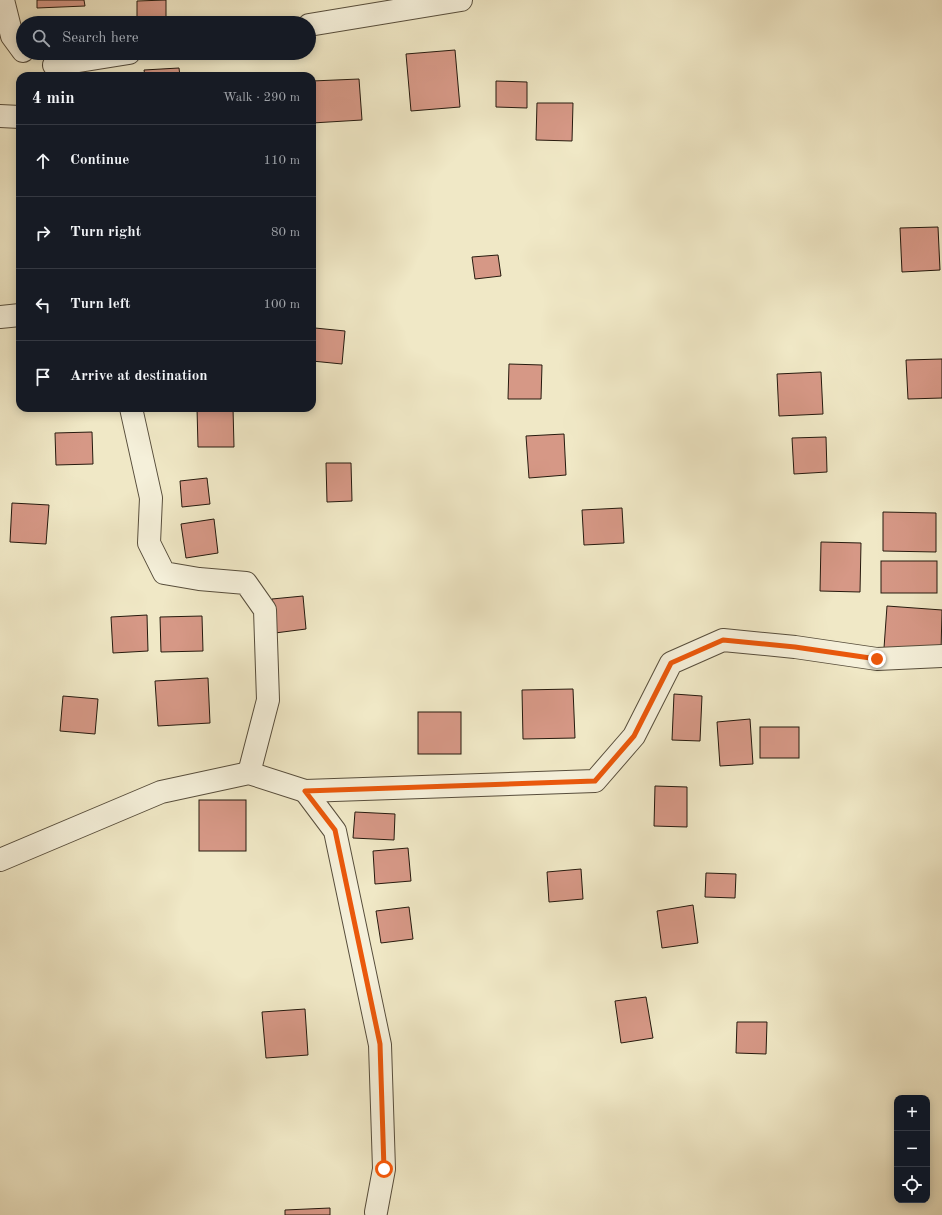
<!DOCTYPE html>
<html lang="en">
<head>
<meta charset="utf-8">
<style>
	body { margin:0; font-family:"Old Standard TT",serif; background:#242831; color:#f1f3f6 }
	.controls { position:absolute; right:12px; bottom:12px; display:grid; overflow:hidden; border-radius:8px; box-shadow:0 2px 10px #0003 }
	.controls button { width:36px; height:36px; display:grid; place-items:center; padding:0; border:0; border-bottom:1px solid #363941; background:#171b24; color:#f1f3f6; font:20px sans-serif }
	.stop { position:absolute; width:12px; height:12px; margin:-9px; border:3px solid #ea580c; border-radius:50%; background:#fff }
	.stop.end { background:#ea580c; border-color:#fff; box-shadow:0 1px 4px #0008 }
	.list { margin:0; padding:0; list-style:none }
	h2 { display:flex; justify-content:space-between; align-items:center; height:52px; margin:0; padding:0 16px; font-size:17px }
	h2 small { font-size:13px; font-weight:400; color:#9ea1a6 }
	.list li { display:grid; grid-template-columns:26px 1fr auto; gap:12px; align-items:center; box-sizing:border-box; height:72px; padding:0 16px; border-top:1px solid #363941 }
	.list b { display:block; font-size:15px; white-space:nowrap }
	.list em { font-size:13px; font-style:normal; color:#9ea1a6 }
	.icon { flex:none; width:22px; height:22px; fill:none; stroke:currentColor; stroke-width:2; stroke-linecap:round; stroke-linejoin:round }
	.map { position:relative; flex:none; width:942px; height:1215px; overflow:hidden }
	.search { position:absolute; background:#171b24; box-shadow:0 2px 10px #0003; left:16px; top:16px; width:300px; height:44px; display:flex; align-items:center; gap:10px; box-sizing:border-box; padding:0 14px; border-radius:22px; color:#9ea1a6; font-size:15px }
	.panel { position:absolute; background:#171b24; box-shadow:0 2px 10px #0003; left:16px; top:72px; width:300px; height:340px; border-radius:12px }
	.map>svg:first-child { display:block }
	.building { fill:#d69886; stroke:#261a0e }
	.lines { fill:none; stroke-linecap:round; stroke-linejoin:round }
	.minor-casing { stroke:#584e3c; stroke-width:24 }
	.minor { stroke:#f5f0da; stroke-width:22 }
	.route { stroke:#ea580c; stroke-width:5 }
</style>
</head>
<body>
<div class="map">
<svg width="942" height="1215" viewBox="0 0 942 1215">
	<rect width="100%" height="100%" fill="#f0e8c6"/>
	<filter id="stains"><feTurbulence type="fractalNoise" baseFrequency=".005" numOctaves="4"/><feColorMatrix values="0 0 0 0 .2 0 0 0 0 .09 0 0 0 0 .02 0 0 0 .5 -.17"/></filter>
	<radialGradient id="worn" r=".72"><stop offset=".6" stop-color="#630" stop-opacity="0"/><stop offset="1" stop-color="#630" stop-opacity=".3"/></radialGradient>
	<!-- building -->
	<g class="building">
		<path d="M37 0H84L85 6 37 8Z"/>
		<path d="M166 0V23H137V1Z"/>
		<path d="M455 50 460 107 411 111 406 54Z"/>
		<path d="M179 68 180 76H145L144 70Z"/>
		<path d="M359 79 362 120 312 123V81Z"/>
		<path d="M496 81 527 82V108L496 107Z"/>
		<path d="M537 103H573L572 141 536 140Z"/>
		<path d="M938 227 940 270 902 272 900 228Z"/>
		<path d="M498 255 501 276 475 279 472 257Z"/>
		<path d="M315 328 345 331 342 364 312 361Z"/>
		<path d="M942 359V398L908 399 906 360Z"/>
		<path d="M509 364 542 365 541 399H508Z"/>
		<path d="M821 372 823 414 779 416 777 374Z"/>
		<path d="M197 408H233L234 447H198Z"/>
		<path d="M92 432 93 464 56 465 55 433Z"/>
		<path d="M564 434 566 475 529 478 526 436Z"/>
		<path d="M826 437 827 472 794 474 792 438Z"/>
		<path d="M326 463H351L352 501 327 502Z"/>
		<path d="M207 478 210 504 182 507 180 481Z"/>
		<path d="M12 503 49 505 46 544 10 542Z"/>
		<path d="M622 508 624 543 584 545 582 510Z"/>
		<path d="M883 512 936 513V552L883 551Z"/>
		<path d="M214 519 218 553 186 558 181 524Z"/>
		<path d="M821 542 861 543 860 592 820 591Z"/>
		<rect x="881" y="561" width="56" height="32"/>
		<path d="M303 596 306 629 275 633 272 599Z"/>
		<path d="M887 606 942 610 941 652 884 648Z"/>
		<path d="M147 615 148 651 113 653 111 617Z"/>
		<path d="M202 616 203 651 161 652 160 617Z"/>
		<path d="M208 678 210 723 158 726 155 681Z"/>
		<path d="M573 689 575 738 523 739 522 690Z"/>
		<path d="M674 694 702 696 700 741 672 740Z"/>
		<path d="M63 696 98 699 95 734 60 731Z"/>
		<rect x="418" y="712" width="43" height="42"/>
		<path d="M750 719 753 764 720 766 717 722Z"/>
		<rect x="760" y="727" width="39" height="31"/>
		<path d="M655 786 687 787V827L654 826Z"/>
		<rect x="199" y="800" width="47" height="51"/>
		<path d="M355 812 395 814 394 840 353 838Z"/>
		<path d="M408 848 411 881 375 884 373 851Z"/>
		<path d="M581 869 583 899 549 902 547 872Z"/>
		<path d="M706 873 736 874 735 898 705 897Z"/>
		<path d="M693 905 698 943 662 948 657 911Z"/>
		<path d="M409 907 413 939 381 943 376 911Z"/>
		<path d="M646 997 653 1038 621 1043 615 1001Z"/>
		<path d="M305 1009 308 1055 266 1058 262 1012Z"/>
		<path d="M737 1022H767L766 1054 736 1053Z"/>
		<path d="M330 1208V1215H285V1210Z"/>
	</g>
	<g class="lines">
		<!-- minor casing -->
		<g class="minor-casing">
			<g id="minor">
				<path d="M3 0 12 36 23 51"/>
				<path d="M309 25 461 0"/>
				<path d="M54 65 129 53"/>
				<path d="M0 116 20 117"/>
				<path d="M0 317 20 315"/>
				<path d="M131 408 151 498 149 543 164 573 199 579 246 583 265 610 268 700 249 773"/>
				<path d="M305 791 335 831 380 1045 384 1169 376 1212"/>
				<path d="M0 860 161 792 249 773 305 791 595 781 634 736 671 663 723 640 795 647 877 659 942 656"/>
			</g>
		</g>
		<!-- minor -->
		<use href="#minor" class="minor"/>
	</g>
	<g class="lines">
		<!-- route -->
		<path class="route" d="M384 1169 380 1044 335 830 305 791 595 781 634 736 671 663 723 640 795 647 877 659"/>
	</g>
	<rect width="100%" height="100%" filter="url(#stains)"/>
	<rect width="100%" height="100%" fill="url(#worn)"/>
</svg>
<div class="controls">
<button>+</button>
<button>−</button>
<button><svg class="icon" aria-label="locate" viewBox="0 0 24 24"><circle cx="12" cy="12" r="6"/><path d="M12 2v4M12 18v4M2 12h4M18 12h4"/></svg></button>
</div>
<div class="stop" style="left:384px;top:1169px"></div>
<div class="stop end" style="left:877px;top:659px"></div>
<div class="search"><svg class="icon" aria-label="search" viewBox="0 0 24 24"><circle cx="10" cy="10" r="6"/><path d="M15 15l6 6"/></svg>Search here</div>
<section class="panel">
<h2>4 min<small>Walk · 290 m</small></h2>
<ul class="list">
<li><svg class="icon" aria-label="ahead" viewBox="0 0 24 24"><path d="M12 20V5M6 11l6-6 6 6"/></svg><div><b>Continue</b></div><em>110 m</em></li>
<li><svg class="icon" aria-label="right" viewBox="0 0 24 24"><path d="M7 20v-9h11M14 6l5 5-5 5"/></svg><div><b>Turn right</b></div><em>80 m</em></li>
<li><svg class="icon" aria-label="left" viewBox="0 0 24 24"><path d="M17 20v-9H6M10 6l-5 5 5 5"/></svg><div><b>Turn left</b></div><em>100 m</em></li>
<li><svg class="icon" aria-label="arrive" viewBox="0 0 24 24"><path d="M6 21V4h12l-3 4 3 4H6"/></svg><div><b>Arrive at destination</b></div></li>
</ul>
</section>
</div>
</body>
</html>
